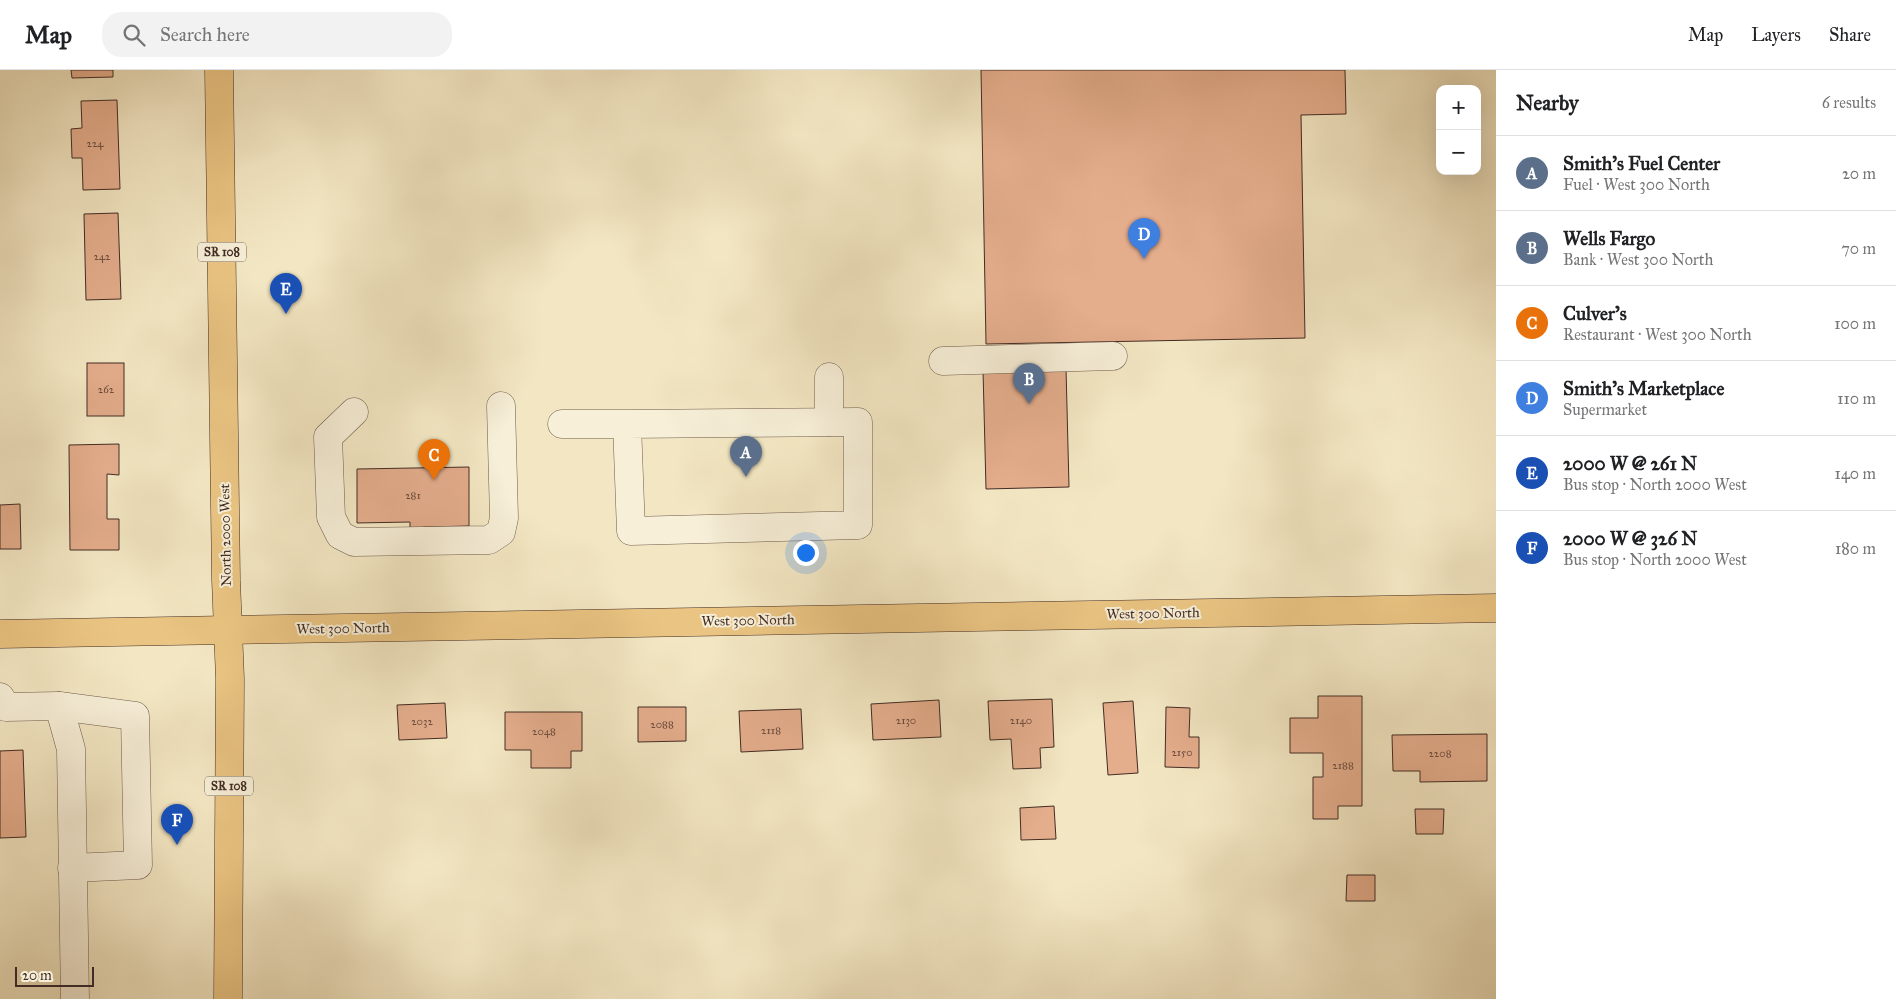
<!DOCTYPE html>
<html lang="en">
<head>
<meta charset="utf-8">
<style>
	body { margin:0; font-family:"IM FELL Great Primer",serif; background:#f2f2f2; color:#202124 }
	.controls { position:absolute; right:15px; top:15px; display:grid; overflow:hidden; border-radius:10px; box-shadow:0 5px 20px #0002 }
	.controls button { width:45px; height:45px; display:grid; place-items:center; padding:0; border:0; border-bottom:1px solid #e0e0e0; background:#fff; color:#202124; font:25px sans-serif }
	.scale { position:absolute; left:15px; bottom:12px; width:79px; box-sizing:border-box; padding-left:5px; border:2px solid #432c24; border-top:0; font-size:14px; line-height:18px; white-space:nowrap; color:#432c24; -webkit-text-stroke:4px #f7efd8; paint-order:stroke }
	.you { position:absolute; left:805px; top:482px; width:18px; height:18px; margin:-12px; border:4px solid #fff; border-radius:50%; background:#1a73e8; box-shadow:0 0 0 8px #1a73e833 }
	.badge { display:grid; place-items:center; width:32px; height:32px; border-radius:50%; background:#1a73e8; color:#fff; font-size:16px; font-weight:700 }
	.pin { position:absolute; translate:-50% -41px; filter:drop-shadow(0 1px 2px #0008) }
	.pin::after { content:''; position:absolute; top:26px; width:18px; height:15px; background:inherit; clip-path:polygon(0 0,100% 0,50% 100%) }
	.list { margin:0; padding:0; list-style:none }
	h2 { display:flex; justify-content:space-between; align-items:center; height:65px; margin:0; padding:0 20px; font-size:21px }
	h2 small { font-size:16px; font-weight:400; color:#757577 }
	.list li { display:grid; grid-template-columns:32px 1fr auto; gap:15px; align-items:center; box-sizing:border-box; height:75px; padding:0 20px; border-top:1px solid #e0e0e0 }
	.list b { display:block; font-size:19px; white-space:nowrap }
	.list p { margin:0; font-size:16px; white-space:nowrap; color:#757577 }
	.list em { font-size:16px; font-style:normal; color:#757577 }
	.icon { flex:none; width:28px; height:28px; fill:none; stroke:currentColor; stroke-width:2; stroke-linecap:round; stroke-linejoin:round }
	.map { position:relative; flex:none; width:1496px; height:929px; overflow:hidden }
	header { display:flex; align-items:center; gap:30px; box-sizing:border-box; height:70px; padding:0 25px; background:#fff; border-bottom:1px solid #e0e0e0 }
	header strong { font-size:24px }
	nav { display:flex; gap:28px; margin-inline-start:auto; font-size:18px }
	.search { width:350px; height:45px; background:#f2f2f2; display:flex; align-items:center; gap:12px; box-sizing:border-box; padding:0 18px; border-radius:20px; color:#757577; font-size:19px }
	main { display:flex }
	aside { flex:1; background:#fff }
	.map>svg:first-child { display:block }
	.building { fill:#e4ad8c; stroke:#432c24 }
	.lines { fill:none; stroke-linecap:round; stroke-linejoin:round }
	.minor-casing { stroke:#6f5b4c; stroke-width:29 }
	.major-casing { stroke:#432c24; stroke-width:29 }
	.minor { stroke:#f7efd8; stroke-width:28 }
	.major { stroke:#eac482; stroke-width:28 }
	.labels { text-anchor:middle; stroke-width:4; stroke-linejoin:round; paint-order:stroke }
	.number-label { font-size:11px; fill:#6b4c3e }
	.shield { fill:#f7efd8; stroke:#79665a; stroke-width:1 }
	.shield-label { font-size:12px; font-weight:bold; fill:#432c24 }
	.street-label { font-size:14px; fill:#432c24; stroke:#f7efd8 }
</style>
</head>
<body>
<header>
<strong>Map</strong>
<div class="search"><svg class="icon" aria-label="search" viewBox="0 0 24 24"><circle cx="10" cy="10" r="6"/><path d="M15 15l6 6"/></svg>Search here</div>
<nav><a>Map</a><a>Layers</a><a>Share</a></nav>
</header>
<main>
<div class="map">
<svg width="1496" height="929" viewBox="0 0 1496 929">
	<rect width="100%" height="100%" fill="#f3e7c3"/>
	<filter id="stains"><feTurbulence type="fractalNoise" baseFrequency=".004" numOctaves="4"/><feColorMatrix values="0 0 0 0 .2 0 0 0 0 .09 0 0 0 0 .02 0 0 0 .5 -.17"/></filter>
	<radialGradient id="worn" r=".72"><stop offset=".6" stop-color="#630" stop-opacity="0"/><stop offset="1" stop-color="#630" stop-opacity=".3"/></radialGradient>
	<!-- building -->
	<g class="building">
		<path d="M71 0H113V7L72 8Z"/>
		<path d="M981 0H1345L1346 44 1301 45 1305 268 986 274Z"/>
		<path d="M117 30 120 119 83 120 82 88H72L71 59 82 58 81 31Z"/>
		<path d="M118 143 121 229 86 230 84 144Z"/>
		<rect x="87" y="293" width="37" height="53"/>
		<path d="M1066 298 1069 417 986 419 983 300Z"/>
		<path d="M119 374V405L107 404V449H119V480H70L69 375Z"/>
		<path d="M469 397V456L424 457 410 466V452L357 453V399Z"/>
		<path d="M20 434 21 479H0V435Z"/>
		<path d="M1318 626H1362V736H1338V749H1313V707H1323V683H1290V648H1318Z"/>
		<path d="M1052 629 1054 677 1040 678 1041 698 1013 699 1011 669 990 670 988 631Z"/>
		<path d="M939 630 941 667 873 670 871 634Z"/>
		<path d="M1133 631 1138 703 1108 705 1103 633Z"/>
		<path d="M445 633 447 668 399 670 397 635Z"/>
		<path d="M638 637H686V671L638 672Z"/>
		<path d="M1166 637 1190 638 1189 667H1199V698L1165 697Z"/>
		<path d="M801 639 803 679 741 682 739 641Z"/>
		<path d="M505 642H582V681H571V698H531V680H505Z"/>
		<path d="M1487 664V711L1420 712V701H1393L1392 665Z"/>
		<path d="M23 680 26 767 0 768V681Z"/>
		<path d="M1054 736 1056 769 1021 770 1020 738Z"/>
		<path d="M1415 739H1444L1443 764H1416Z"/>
		<path d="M1347 805H1375V831H1346Z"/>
	</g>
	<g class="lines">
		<!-- minor casing -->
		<g class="minor-casing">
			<g id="minor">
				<path d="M943 291 1113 286"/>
				<path d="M829 307V352"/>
				<path d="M354 342 328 367 331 447 340 465 354 472 489 470 501 462 504 448 501 336"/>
				<path d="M562 354H627L631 461 858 455V352L627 354"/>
				<path d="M0 627 6 637 59 636 71 679 75 929"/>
				<path d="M59 636 135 646 138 795 72 798"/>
			</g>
		</g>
		<!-- major casing -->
		<g class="major-casing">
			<g id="major">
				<path d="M219 0 226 510 230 609 228 929"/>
				<path d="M0 564 1496 538"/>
			</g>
		</g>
		<!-- minor -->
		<use href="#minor" class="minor"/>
		<!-- major -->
		<use href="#major" class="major"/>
	</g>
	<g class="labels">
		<!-- number labels -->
		<g class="number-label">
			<text x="95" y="77">224</text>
			<text x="102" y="190">242</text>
			<text x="106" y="323">262</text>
			<text x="413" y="429">281</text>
			<text x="906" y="654">2130</text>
			<text x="1021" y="654">2140</text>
			<text x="422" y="655">2032</text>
			<text x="662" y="658">2088</text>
			<text x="771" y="664">2118</text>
			<text x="544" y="665">2048</text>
			<text x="1182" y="686">2150</text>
			<text x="1440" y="687">2208</text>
			<text x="1343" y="699">2188</text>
		</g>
		<!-- shield labels -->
		<g class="shield">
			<rect x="198" y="172.5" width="48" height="19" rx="4"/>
			<rect x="205" y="706.5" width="48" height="19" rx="4"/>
		</g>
		<g class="shield-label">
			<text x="222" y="186">SR 108</text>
			<text x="229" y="720">SR 108</text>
		</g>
		<!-- street labels -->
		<g class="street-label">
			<text transform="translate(225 465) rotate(-91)" y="5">North 2000 West</text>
			<text transform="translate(1153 543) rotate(-1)" y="5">West 300 North</text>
			<text transform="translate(748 550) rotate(-1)" y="5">West 300 North</text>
			<text transform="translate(343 558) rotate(-1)" y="5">West 300 North</text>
		</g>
	</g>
	<rect width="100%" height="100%" filter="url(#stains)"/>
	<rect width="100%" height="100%" fill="url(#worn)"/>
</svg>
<div class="controls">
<button>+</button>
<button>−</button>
</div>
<div class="scale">20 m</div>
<div class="you"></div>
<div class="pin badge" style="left:746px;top:407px;background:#5c6f8a">A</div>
<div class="pin badge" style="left:1029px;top:334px;background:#5c6f8a">B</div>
<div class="pin badge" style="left:434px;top:410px;background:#e8710a">C</div>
<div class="pin badge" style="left:1144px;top:189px;background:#3f7fe0">D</div>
<div class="pin badge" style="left:286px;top:244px;background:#1a4fb4">E</div>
<div class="pin badge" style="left:177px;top:775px;background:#1a4fb4">F</div>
</div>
<aside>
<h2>Nearby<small>6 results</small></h2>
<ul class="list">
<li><span class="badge" style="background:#5c6f8a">A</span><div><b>Smith's Fuel Center</b><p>Fuel · West 300 North</p></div><em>20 m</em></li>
<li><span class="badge" style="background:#5c6f8a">B</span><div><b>Wells Fargo</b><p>Bank · West 300 North</p></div><em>70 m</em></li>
<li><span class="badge" style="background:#e8710a">C</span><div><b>Culver's</b><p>Restaurant · West 300 North</p></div><em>100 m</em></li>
<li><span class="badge" style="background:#3f7fe0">D</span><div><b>Smith's Marketplace</b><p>Supermarket</p></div><em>110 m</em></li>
<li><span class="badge" style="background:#1a4fb4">E</span><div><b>2000 W @ 261 N</b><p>Bus stop · North 2000 West</p></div><em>140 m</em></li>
<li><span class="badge" style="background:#1a4fb4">F</span><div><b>2000 W @ 326 N</b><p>Bus stop · North 2000 West</p></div><em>180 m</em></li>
</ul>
</aside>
</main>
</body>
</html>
